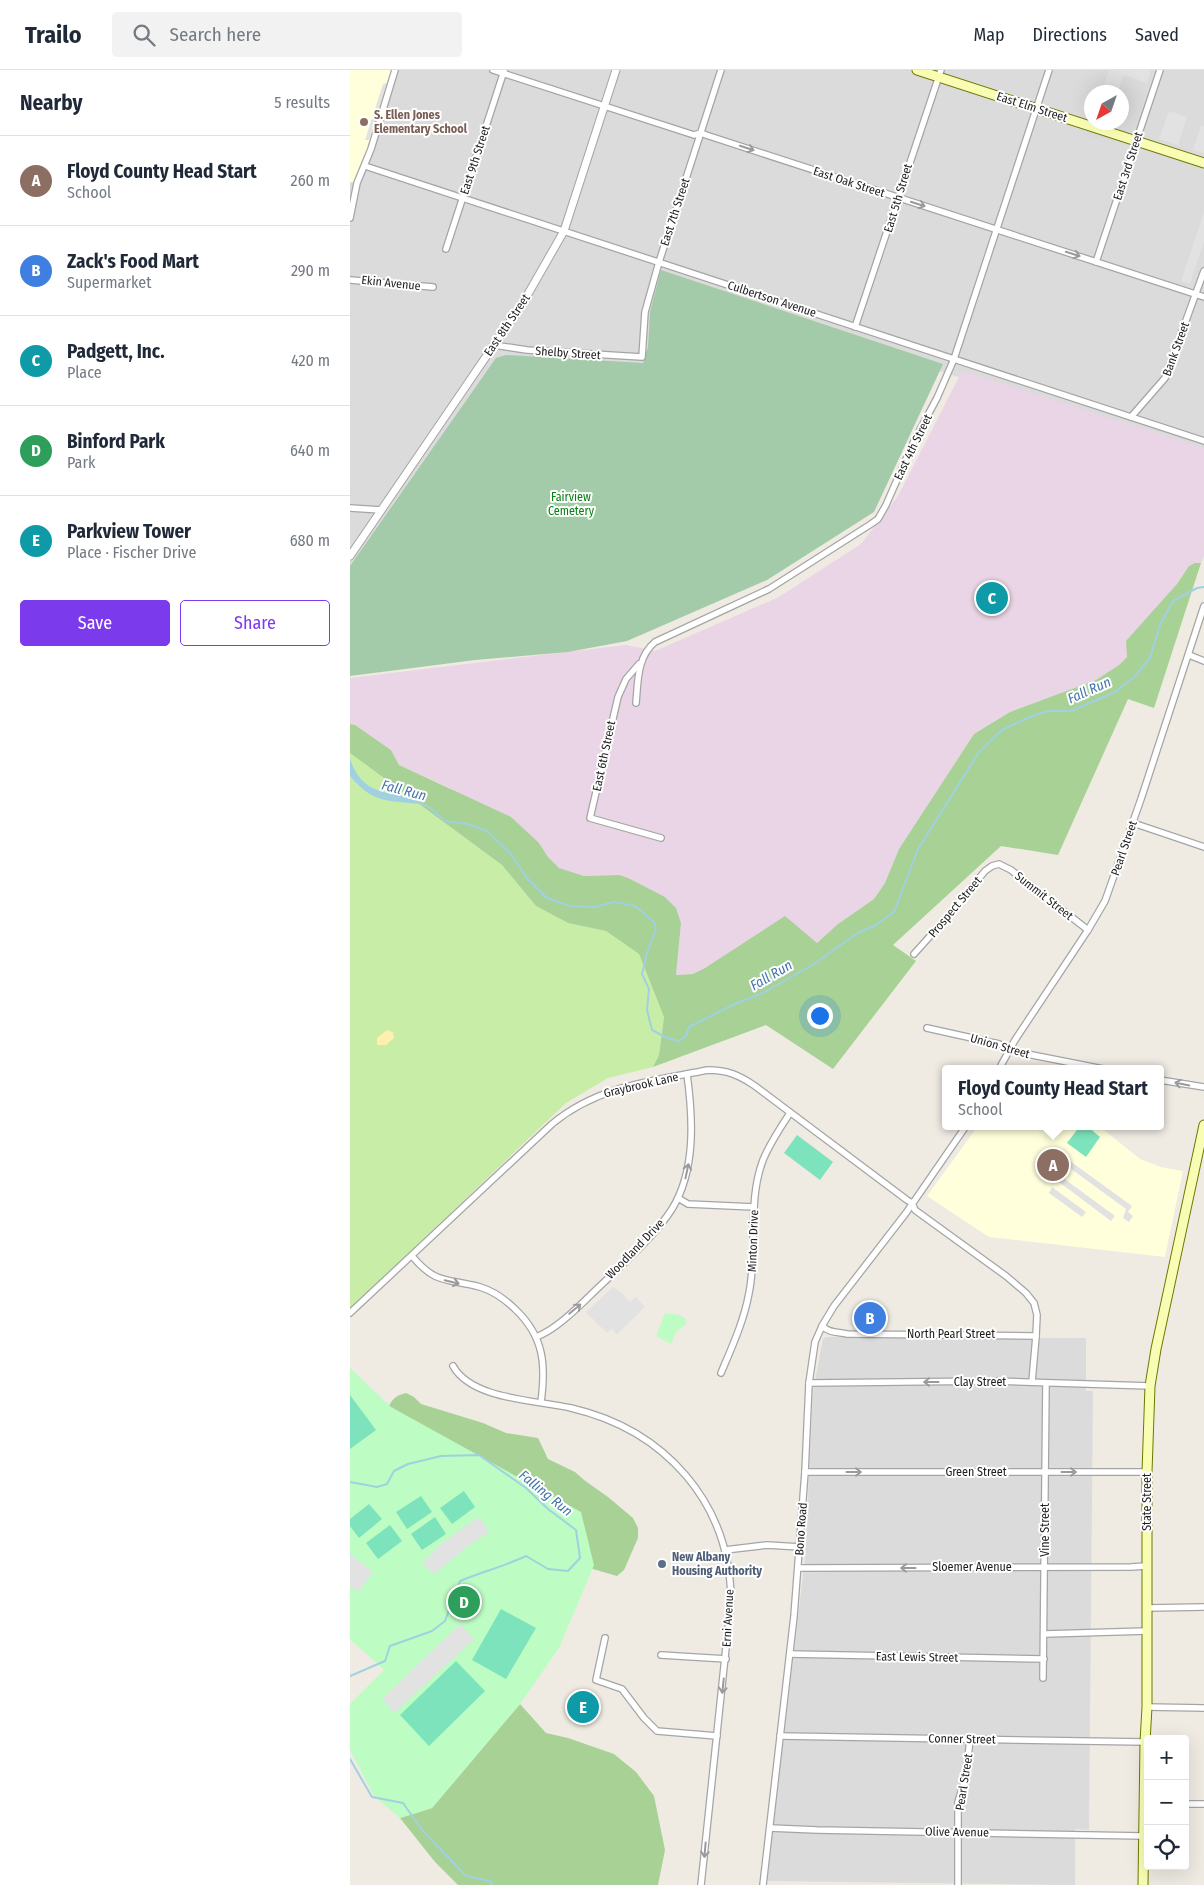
<!DOCTYPE html>
<html lang="en">
<head>
<meta charset="utf-8">
<style>
	body { margin:0; font-family:"Fira Sans Condensed",sans-serif; background:#f2f2f3; color:#1f2937 }
	.controls { position:absolute; right:15px; bottom:15px; display:grid; overflow:hidden; border-radius:5px; box-shadow:0 5px 20px #0002 }
	.controls button { width:45px; height:45px; display:grid; place-items:center; padding:0; border:0; border-bottom:1px solid #e0e1e3; background:#fff; color:#1f2937; font:25px sans-serif }
	.compass { position:absolute; left:734px; top:15px; width:45px; height:45px; border-radius:50%; background:#fff; box-shadow:0 5px 20px #0002; rotate:220deg }
	.you { position:absolute; left:469px; top:945px; width:18px; height:18px; margin:-12px; border:4px solid #fff; border-radius:50%; background:#1a73e8; box-shadow:0 0 0 8px #1a73e833 }
	.badge { display:grid; place-items:center; width:32px; height:32px; border-radius:50%; background:#7c3aed; color:#fff; font-size:16px; font-weight:700 }
	.pin { position:absolute; translate:-50% -50%; border:2px solid #fff; box-shadow:0 1px 5px #0006 }
	.popup { position:absolute; left:592px; top:995px; width:222px; height:65px; box-sizing:border-box; display:grid; place-content:center; border-radius:5px; background:#fff; filter:drop-shadow(0 1px 4px #0005); font-size:16px; white-space:nowrap; color:#747a83 }
	.popup b { font-size:19px; color:#1f2937 }
	.popup::after { content:''; position:absolute; left:50%; top:100%; margin-left:-10px; border:10px solid transparent; border-top-color:#fff }
	.list { margin:0; padding:0; list-style:none }
	h2 { display:flex; justify-content:space-between; align-items:center; height:65px; margin:0; padding:0 20px; font-size:21px }
	h2 small { font-size:16px; font-weight:400; color:#747a83 }
	.list li { display:grid; grid-template-columns:32px 1fr auto; gap:15px; align-items:center; box-sizing:border-box; height:90px; padding:0 20px; border-top:1px solid #e0e1e3 }
	.list b { display:block; font-size:19px; white-space:nowrap }
	.list p { margin:0; font-size:16px; white-space:nowrap; color:#747a83 }
	.list em { font-size:16px; font-style:normal; color:#747a83 }
	.actions { display:flex; gap:10px; padding:15px 20px }
	.actions a { flex:1; padding:11px 0; border:1px solid #7c3aed; border-radius:5px; text-align:center; font-size:18px; color:#7c3aed }
	.actions .main { background:#7c3aed; color:#fff }
	.icon { flex:none; width:28px; height:28px; fill:none; stroke:currentColor; stroke-width:2; stroke-linecap:round; stroke-linejoin:round }
	.map { position:relative; flex:none; width:854px; height:1815px; overflow:hidden }
	header { display:flex; align-items:center; gap:30px; box-sizing:border-box; height:70px; padding:0 25px; background:#fff; border-bottom:1px solid #e0e1e3 }
	header strong { font-size:24px }
	nav { display:flex; gap:28px; margin-inline-start:auto; font-size:18px }
	.search { width:350px; height:45px; background:#f2f2f3; display:flex; align-items:center; gap:12px; box-sizing:border-box; padding:0 18px; border-radius:5px; color:#747a83; font-size:19px }
	main { display:flex }
	aside { flex:1; background:#fff }
	.map>svg:first-child { display:block }
	.residential { fill:#dcdbdb; fill-rule:evenodd }
	.industrial { fill:#e9d5e5 }
	.education { fill:#ffffdc }
	.grass { fill:#c8eda6 }
	.forest { fill:#a7d195 }
	.sand { fill:#fff0b1 }
	.cemetery { fill:#a3caa9 }
	.park { fill:#bdfcc3 }
	.pitch { fill:#7de3bc }
	.parking { fill:#e2e2e2 }
	.water { fill:#a1d1e0 }
	.lines { fill:none; stroke-linecap:round; stroke-linejoin:round }
	.stream { stroke:#a1d1e0; stroke-width:2 }
	.minor-casing { stroke:#a5a5a5; stroke-width:8 }
	.tertiary-casing { stroke:#a5a5a5; stroke-width:9 }
	.secondary-casing { stroke:#6c7900; stroke-width:11 }
	.minor { stroke:#fff; stroke-width:5.5 }
	.tertiary { stroke:#fff; stroke-width:7 }
	.secondary { stroke:#f9fdb4; stroke-width:9 }
	.oneway { stroke:#9a9a9a }
	.education-dot { fill:#8d6e63; stroke:#fff; stroke-width:2 }
	.service-dot { fill:#5c6f8a; stroke:#fff; stroke-width:2 }
	.labels { text-anchor:middle; stroke-width:4; stroke-linejoin:round; paint-order:stroke }
	.street-label { font-size:12px; fill:#1e1e1e; stroke:#fff }
	.education-label { font-size:12px; font-weight:bold; fill:#785e54; stroke:#fff; text-anchor:start }
	.park-label { font-size:12px; fill:#068210; stroke:#fff }
	.service-label { font-size:12px; font-weight:bold; fill:#4e5e75; stroke:#fff; text-anchor:start }
	.water-label { font-size:14px; font-style:italic; fill:#4276aa; stroke:#fff }
</style>
</head>
<body>
<header>
<strong>Trailo</strong>
<div class="search"><svg class="icon" aria-label="search" viewBox="0 0 24 24"><circle cx="10" cy="10" r="6"/><path d="M15 15l6 6"/></svg>Search here</div>
<nav><a>Map</a><a>Directions</a><a>Saved</a></nav>
</header>
<main>
<aside>
<h2>Nearby<small>5 results</small></h2>
<ul class="list">
<li><span class="badge" style="background:#8d6e63">A</span><div><b>Floyd County Head Start</b><p>School</p></div><em>260 m</em></li>
<li><span class="badge" style="background:#3f7fe0">B</span><div><b>Zack's Food Mart</b><p>Supermarket</p></div><em>290 m</em></li>
<li><span class="badge" style="background:#0f9aa8">C</span><div><b>Padgett, Inc.</b><p>Place</p></div><em>420 m</em></li>
<li><span class="badge" style="background:#2e9e5b">D</span><div><b>Binford Park</b><p>Park</p></div><em>640 m</em></li>
<li><span class="badge" style="background:#0f9aa8">E</span><div><b>Parkview Tower</b><p>Place · Fischer Drive</p></div><em>680 m</em></li>
</ul>
<div class="actions"><a class="main">Save</a><a>Share</a></div>
</aside>
<div class="map">
<svg width="854" height="1815" viewBox="0 0 854 1815">
	<rect width="100%" height="100%" fill="#efebe3"/>
	<!-- residential -->
	<g class="residential">
		<path d="M0 0H854V379L336 227 329 301 0 517ZM742 22H772V52H742Z"/>
		<path d="M476 1267 736 1268V1321H743L739 1760 725 1759V1815L417 1811 455 1488 463 1322 472 1273 473 1269Z"/>
	</g>
	<!-- industrial -->
	<path class="industrial" d="M612 301 854 378V486L851 493 839 496 777 587 769 595 746 610 660 642 624 664 549 779 535 813 524 829 488 854 467 873 364 893 343 904 326 905 331 853 326 838 315 827 269 805 234 806 208 798 198 787 189 773 98 717 49 695 41 680 5 655 0 654V608L276 575 305 581 429 527 511 474 548 426Z"/>
	<!-- education -->
	<g class="education">
		<path d="M0 0H45L7 113 0 112Z"/>
		<path d="M628 1056H749L790 1089 811 1097 833 1101 815 1187 639 1167 577 1126Z"/>
	</g>
	<!-- grass -->
	<path class="grass" d="M0 683 152 795 186 836 218 853 256 861 289 884 314 947 309 985 303 997 258 1008 216 1033 0 1239Z"/>
	<!-- forest -->
	<g class="forest">
		<path d="M845 493H851L804 638 778 629 708 785 651 776 543 875 566 891 483 999 416 955 303 997 309 985 314 947 289 884 256 861 218 853 186 836 152 795 0 683V654L5 655 41 680 49 695 161 747 189 773 198 787 209 798 234 806 269 805 278 808 315 827 326 838 331 853 326 905 343 904 355 898 435 846 467 873 488 854 524 829 535 813 549 779 624 664 660 642 746 610 769 595 777 587 776 571 827 514 839 496Z"/>
		<path d="M56 1323 64 1327 71 1334 133 1353 156 1363 188 1368 198 1389 225 1402 234 1410 258 1427 283 1448 288 1458V1468L274 1500 267 1506 236 1497 36 1344C40 1332 43 1326 56 1323Z"/>
		<path d="M170 1634 196 1663 218 1668 264 1684 286 1702 304 1726 315 1780 308 1815H108L85 1792 50 1748 82 1738Z"/>
	</g>
	<!-- sand -->
	<path class="sand" d="M37 960 43 962 44 968 36 975H27V968Z"/>
	<!-- cemetery -->
	<path class="cemetery" d="M311 200 593 294 524 442 417 510 277 571 218 582 125 590 0 606V496L146 288 156 285 293 293 298 277 300 242Z"/>
	<!-- park -->
	<g class="park">
		<path d="M315 1243 330 1245 336 1249V1254L326 1262 321 1274 306 1266Z"/>
		<path d="M0 1298 41 1337 231 1442 244 1495 209 1578 170 1634 82 1738 50 1748 24 1726 0 1680V1634L34 1600 0 1569Z"/>
	</g>
	<!-- pitch -->
	<g class="pitch">
		<path d="M730 1056H737L750 1067 736 1087 717 1073Z"/>
		<path d="M447 1065 483 1092 470 1110 434 1083Z"/>
		<path d="M0 1325 26 1360 0 1379Z"/>
		<path d="M114 1421 125 1437 102 1454 90 1438Z"/>
		<path d="M71 1426 82 1442 57 1459 46 1442Z"/>
		<path d="M19 1434 32 1449 9 1468 0 1456V1449Z"/>
		<path d="M85 1447 96 1464 72 1480 61 1464Z"/>
		<path d="M40 1455 52 1471 28 1489 16 1473Z"/>
		<path d="M151 1539 186 1558 156 1609 122 1590Z"/>
		<path d="M106 1591 135 1621 79 1676 50 1645Z"/>
	</g>
	<!-- parking -->
	<g class="parking">
		<path d="M759 0H801L797 13 774 5 768 22H752Z"/>
		<path d="M37 13 19 70H15L33 14Z"/>
		<path d="M819 41 837 47 828 75 809 69Z"/>
		<path d="M851 56H854V83L843 80Z"/>
		<path d="M854 142V171L840 214 831 211Z"/>
		<path d="M713 1086 782 1136 778 1142 783 1146 779 1152 773 1148 776 1139 709 1090Z"/>
		<path d="M709 1105 765 1146 761 1151 705 1109Z"/>
		<path d="M702 1117 736 1142 732 1147 699 1123Z"/>
		<path d="M263 1217 272 1223 280 1232 286 1227 295 1237 267 1264 261 1259 257 1263 236 1242Z"/>
		<path d="M130 1447 139 1462 122 1473 84 1504 72 1493 91 1474 118 1454Z"/>
		<path d="M0 1484 23 1502 8 1522 0 1516Z"/>
		<path d="M110 1554 124 1569 44 1643 34 1630V1627Z"/>
	</g>
	<!-- water -->
	<path class="water" d="M0 688C5 707 18 720 38 723 44 724 53 724 58 727 62 729 65 732 68 734 35 730 23 733 0 706Z"/>
	<g class="lines">
		<!-- stream -->
		<g class="stream">
			<path d="M64 731 78 736 95 751 118 754 137 761 160 783 177 808 197 828 220 836 245 837 264 832 285 836 304 852 306 859 297 883 292 904 299 919 297 940 302 960 317 968 329 971 336 966 339 957 389 932 413 923 464 894 506 864 526 855 544 842 568 779 629 682 652 660 682 646 699 641H721L765 622 785 606 800 588 810 555 823 531 847 518 854 517"/>
			<path d="M0 1412 27 1417 37 1414 44 1401 58 1394 91 1386 129 1385 176 1418 198 1439 226 1460 230 1488 218 1501 198 1499 176 1486C155 1496 132 1502 110 1511L95 1551 82 1561 40 1576 35 1591 0 1606"/>
			<path d="M0 1689 22 1727 53 1733 73 1761 116 1806 140 1811 142 1815"/>
		</g>
		<!-- minor casing -->
		<g class="minor-casing">
			<g id="minor">
				<path d="M143 0 344 65 351 63 356 65 854 227"/>
				<path d="M15 96 854 371"/>
				<path d="M0 148 7 113 21 79 45 0"/>
				<path d="M96 179 154 1"/>
				<path d="M746 192 810 0"/>
				<path d="M0 210 83 217"/>
				<path d="M505 257 591 0"/>
				<path d="M144 275 177 280 292 287 295 242 309 192 371 0"/>
				<path d="M781 347 815 308 854 201"/>
				<path d="M0 438 31 440"/>
				<path d="M839 585 854 591"/>
				<path d="M289 594 276 609 268 627 240 748 311 768"/>
				<path d="M286 633C288 611 287 587 305 572L419 519 521 454 528 449 536 435 564 371 587 328 604 289 699 0"/>
				<path d="M783 753 854 777"/>
				<path d="M564 884 599 845 635 801 642 796 649 794 661 800 738 860"/>
				<path d="M577 958 649 974 667 982 753 999"/>
				<path d="M649 999 665 970 738 860 755 831 791 729 854 536"/>
				<path d="M810 1010 854 1017"/>
				<path d="M328 1128 338 1134 404 1137"/>
				<path d="M62 1186C86 1215 97 1208 130 1217 143 1221 156 1230 166 1240 194 1267 196 1295 191 1332"/>
				<path d="M0 1243 202 1054C247 1016 302 1011 358 1000 377 1000 389 1005 405 1016L557 1130 562 1133 565 1140 656 1206 676 1223 684 1233 687 1245 686 1266"/>
				<path d="M472 1256C479 1263 488 1262 497 1264L686 1266 682 1312"/>
				<path d="M186 1267C208 1259 232 1233 249 1217 272 1195 305 1166 322 1139 346 1100 343 1048 337 1004"/>
				<path d="M103 1296C122 1330 187 1330 221 1338 315 1360 380 1432 381 1530L351 1815"/>
				<path d="M371 1303C382 1277 394 1251 399 1223 408 1179 397 1132 413 1090 420 1073 430 1058 440 1043"/>
				<path d="M459 1313 644 1311 800 1316"/>
				<path d="M455 1402H797"/>
				<path d="M375 1480 417 1475 450 1477"/>
				<path d="M448 1498 781 1497 796 1496"/>
				<path d="M797 1538 854 1537"/>
				<path d="M695 1564 797 1561"/>
				<path d="M255 1568 246 1610 272 1619 294 1648 307 1661 367 1666"/>
				<path d="M440 1584 694 1589"/>
				<path d="M311 1585 376 1589"/>
				<path d="M693 1608 696 1313"/>
				<path d="M797 1637 854 1638"/>
				<path d="M430 1666 795 1672"/>
				<path d="M835 1734H854"/>
				<path d="M420 1758 467 1760 794 1766"/>
				<path d="M413 1815 444 1546 455 1402 459 1313 465 1272 472 1256 484 1236 556 1143 616 1056"/>
				<path d="M608 1815V1732L616 1706 620 1669"/>
			</g>
		</g>
		<!-- tertiary casing -->
		<g class="tertiary-casing">
			<path id="tertiary" d="M0 486 174 231 214 161 266 0"/>
		</g>
		<!-- secondary casing -->
		<g class="secondary-casing">
			<g id="secondary">
				<path d="M567 0 854 93"/>
				<path d="M793 1815 795 1672 797 1637V1402L800 1316 806 1279 854 1055"/>
			</g>
		</g>
		<!-- minor -->
		<use href="#minor" class="minor"/>
		<!-- tertiary -->
		<use href="#tertiary" class="tertiary"/>
		<!-- secondary -->
		<use href="#secondary" class="secondary"/>
	</g>
	<!-- one-way arrows -->
	<defs><path id="oneway-shaft" d="M-6 0H5M1.5-3L5.5 0L1.5 3" fill="none" stroke-width="1.6" stroke-linecap="round" stroke-linejoin="round" transform="scale(1.25)"/></defs>
	<g class="oneway">
		<use href="#oneway-shaft" transform="translate(397 78) rotate(18)"/>
		<use href="#oneway-shaft" transform="translate(568 134) rotate(18)"/>
		<use href="#oneway-shaft" transform="translate(723 184) rotate(18)"/>
		<use href="#oneway-shaft" transform="translate(832 1014) rotate(-169)"/>
		<use href="#oneway-shaft" transform="translate(337 1101) rotate(-78)"/>
		<use href="#oneway-shaft" transform="translate(102 1212) rotate(13)"/>
		<use href="#oneway-shaft" transform="translate(225 1239) rotate(-40)"/>
		<use href="#oneway-shaft" transform="translate(581 1312) rotate(180)"/>
		<use href="#oneway-shaft" transform="translate(504 1402)"/>
		<use href="#oneway-shaft" transform="translate(719 1402)"/>
		<use href="#oneway-shaft" transform="translate(558 1498) rotate(180)"/>
		<use href="#oneway-shaft" transform="translate(373 1616) rotate(96)"/>
		<use href="#oneway-shaft" transform="translate(355 1780) rotate(95)"/>
	</g>
	<!-- markers -->
	<circle class="education-dot" cx="14" cy="52" r="5"/>
	<circle class="service-dot" cx="312" cy="1494" r="5"/>
	<g class="labels">
		<!-- street labels -->
		<g class="street-label">
			<text transform="translate(682 37) rotate(18)" y="4">East Elm Street</text>
			<text transform="translate(125 90) rotate(-72)" y="4">East 9th Street</text>
			<text transform="translate(778 96) rotate(-72)" y="4">East 3rd Street</text>
			<text transform="translate(499 112) rotate(18)" y="4">East Oak Street</text>
			<text transform="translate(548 128) rotate(-73)" y="4">East 5th Street</text>
			<text transform="translate(325 142) rotate(-72)" y="4">East 7th Street</text>
			<text transform="translate(41 213) rotate(6)" y="4">Ekin Avenue</text>
			<text transform="translate(422 229) rotate(18)" y="4">Culbertson Avenue</text>
			<text transform="translate(157 255) rotate(-56)" y="4">East 8th Street</text>
			<text transform="translate(826 279) rotate(-70)" y="4">Bank Street</text>
			<text transform="translate(218 283) rotate(4)" y="4">Shelby Street</text>
			<text transform="translate(563 377) rotate(-64)" y="4">East 4th Street</text>
			<text transform="translate(254 686) rotate(-78)" y="4">East 6th Street</text>
			<text transform="translate(774 778) rotate(-71)" y="4">Pearl Street</text>
			<text transform="translate(694 826) rotate(38)" y="4">Summit Street</text>
			<text transform="translate(605 837) rotate(-50)" y="4">Prospect Street</text>
			<text transform="translate(650 976) rotate(16)" y="4">Union Street</text>
			<text transform="translate(291 1015) rotate(-13)" y="4">Graybrook Lane</text>
			<text transform="translate(403 1171) rotate(-88)" y="4">Minton Drive</text>
			<text transform="translate(285 1179) rotate(-46)" y="4">Woodland Drive</text>
			<text x="601" y="1268">North Pearl Street</text>
			<text x="630" y="1316">Clay Street</text>
			<text x="626" y="1406">Green Street</text>
			<text transform="translate(797 1432) rotate(-90)" y="4">State Street</text>
			<text transform="translate(451 1459) rotate(-86)" y="4">Bono Road</text>
			<text transform="translate(695 1460) rotate(-90)" y="4">Vine Street</text>
			<text x="622" y="1501">Sloemer Avenue</text>
			<text transform="translate(378 1548) rotate(-87)" y="4">Erni Avenue</text>
			<text transform="translate(567 1587) rotate(1)" y="4">East Lewis Street</text>
			<text transform="translate(612 1669) rotate(1)" y="4">Conner Street</text>
			<text transform="translate(614 1712) rotate(-81)" y="4">Pearl Street</text>
			<text transform="translate(607 1762) rotate(1)" y="4">Olive Avenue</text>
		</g>
		<!-- education labels -->
		<g class="education-label">
			<text x="24" y="49">S. Ellen Jones<tspan x="24" dy="14">Elementary School</tspan></text>
		</g>
		<!-- park labels -->
		<g class="park-label">
			<text x="221" y="431">Fairview<tspan x="221" dy="14">Cemetery</tspan></text>
		</g>
		<!-- service labels -->
		<g class="service-label">
			<text x="322" y="1491">New Albany<tspan x="322" dy="14">Housing Authority</tspan></text>
		</g>
		<!-- water labels -->
		<g class="water-label">
			<text transform="translate(739 620) rotate(-24)" y="5">Fall Run</text>
			<text transform="translate(54 720) rotate(15)" y="5">Fall Run</text>
			<text transform="translate(421 905) rotate(-30)" y="5">Fall Run</text>
			<text transform="translate(196 1423) rotate(39)" y="5">Falling Run</text>
		</g>
	</g>
</svg>
<div class="controls">
<button>+</button>
<button>−</button>
<button><svg class="icon" aria-label="locate" viewBox="0 0 24 24"><circle cx="12" cy="12" r="6"/><path d="M12 2v4M12 18v4M2 12h4M18 12h4"/></svg></button>
</div>
<svg class="compass" viewBox="-18 -18 36 36"><path d="M0-13l5 13h-10z" fill="#e53935"/><path d="M0 13l5-13h-10z" fill="#747a83"/></svg>
<div class="you"></div>
<div class="pin badge" style="left:703px;top:1095px;background:#8d6e63">A</div>
<div class="popup"><b>Floyd County Head Start</b>School</div>
<div class="pin badge" style="left:520px;top:1248px;background:#3f7fe0">B</div>
<div class="pin badge" style="left:642px;top:528px;background:#0f9aa8">C</div>
<div class="pin badge" style="left:114px;top:1532px;background:#2e9e5b">D</div>
<div class="pin badge" style="left:233px;top:1637px;background:#0f9aa8">E</div>
</div>
</main>
</body>
</html>
